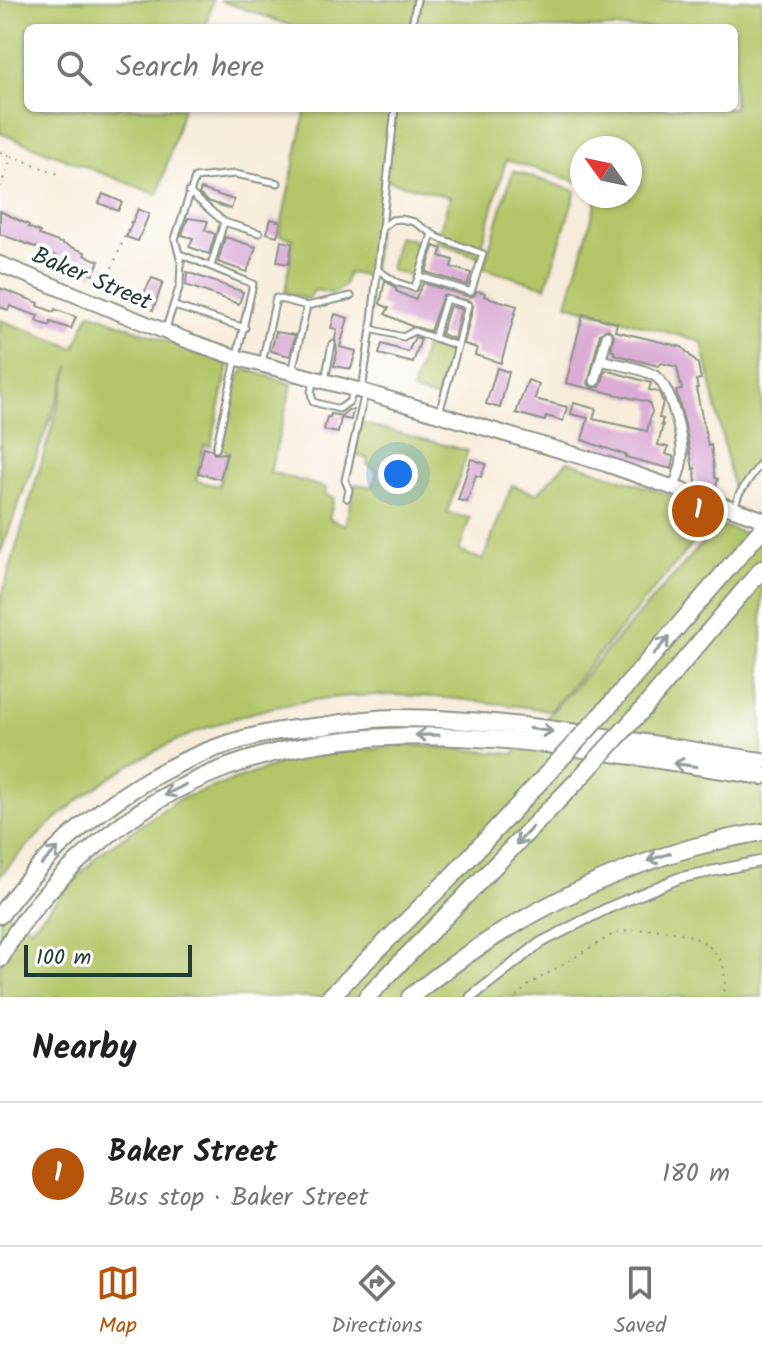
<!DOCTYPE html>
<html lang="en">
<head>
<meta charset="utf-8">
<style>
	body { margin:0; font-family:Kalam,sans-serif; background:#f6f6f6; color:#202124 }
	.compass { position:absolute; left:570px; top:136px; width:72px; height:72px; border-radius:50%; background:#fff; box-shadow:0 2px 6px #0004; rotate:303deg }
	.scale { position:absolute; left:24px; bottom:20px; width:168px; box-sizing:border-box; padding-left:8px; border:4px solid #1f3d34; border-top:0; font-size:22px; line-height:28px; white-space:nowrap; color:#1f3d34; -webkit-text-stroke:6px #fff; paint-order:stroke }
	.you { position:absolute; left:398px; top:474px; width:28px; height:28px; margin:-20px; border:6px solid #fff; border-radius:50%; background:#1a73e8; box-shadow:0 0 0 12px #1a73e833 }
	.badge { display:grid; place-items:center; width:52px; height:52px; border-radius:50%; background:#b45309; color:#fff; font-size:26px; font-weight:700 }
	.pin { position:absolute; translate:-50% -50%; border:4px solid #fff; box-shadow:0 2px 8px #0006 }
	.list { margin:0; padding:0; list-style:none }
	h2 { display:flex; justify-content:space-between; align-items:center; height:104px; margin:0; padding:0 32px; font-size:34px }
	h2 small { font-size:26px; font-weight:400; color:#757577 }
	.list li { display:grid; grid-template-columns:52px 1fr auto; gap:24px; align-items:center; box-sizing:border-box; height:144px; padding:0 32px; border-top:2px solid #e0e0e0 }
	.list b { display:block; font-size:30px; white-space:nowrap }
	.list p { margin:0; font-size:26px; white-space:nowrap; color:#757577 }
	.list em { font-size:26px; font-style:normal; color:#757577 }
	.icon { flex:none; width:44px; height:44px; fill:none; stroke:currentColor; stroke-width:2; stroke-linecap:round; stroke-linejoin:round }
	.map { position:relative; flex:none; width:762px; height:997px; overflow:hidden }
	.search { position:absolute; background:#fff; box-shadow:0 2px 6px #0004; left:24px; right:24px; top:24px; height:88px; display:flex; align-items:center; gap:20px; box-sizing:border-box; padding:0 28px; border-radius:12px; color:#757577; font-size:30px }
	.sheet { height:248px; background:#fff }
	nav { display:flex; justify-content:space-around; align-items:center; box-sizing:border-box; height:112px; border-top:2px solid #e0e0e0; background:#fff; font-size:22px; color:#757577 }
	nav a { display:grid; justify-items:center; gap:4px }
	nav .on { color:#b45309 }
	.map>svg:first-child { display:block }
	.green { fill:#b4c669; stroke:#6a824e; stroke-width:2 }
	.building { fill:#dbadd5 }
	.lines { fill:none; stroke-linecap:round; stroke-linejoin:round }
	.service-casing { stroke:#8b9487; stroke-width:9 }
	.minor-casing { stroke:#8b9487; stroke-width:13 }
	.secondary-casing { stroke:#8b9487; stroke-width:18 }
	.trunk-casing { stroke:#8b9487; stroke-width:20 }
	.path { stroke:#8b9487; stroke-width:2; stroke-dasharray:2 6; stroke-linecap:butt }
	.service { stroke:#fff; stroke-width:5 }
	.minor { stroke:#fff; stroke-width:9 }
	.secondary { stroke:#fff; stroke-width:14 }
	.trunk { stroke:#fff; stroke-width:16 }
	.trunk-bridge-casing { stroke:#8b9487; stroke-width:20; stroke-linecap:butt }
	.trunk-bridge { stroke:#fff; stroke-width:16 }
	.oneway { stroke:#8f9e9a }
	.labels { text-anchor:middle; stroke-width:8; stroke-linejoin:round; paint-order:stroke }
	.street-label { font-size:24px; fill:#1f3d34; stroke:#fff }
</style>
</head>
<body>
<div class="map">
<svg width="762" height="997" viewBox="0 0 762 997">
	<rect width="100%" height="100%" fill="#fff"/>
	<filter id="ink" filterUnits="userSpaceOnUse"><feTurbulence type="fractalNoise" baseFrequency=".0125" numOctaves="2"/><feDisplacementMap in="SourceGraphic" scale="16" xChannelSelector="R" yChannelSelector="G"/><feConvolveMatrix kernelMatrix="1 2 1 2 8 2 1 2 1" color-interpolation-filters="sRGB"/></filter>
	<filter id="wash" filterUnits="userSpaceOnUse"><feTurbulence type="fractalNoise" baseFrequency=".006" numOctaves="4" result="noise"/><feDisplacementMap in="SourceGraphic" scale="32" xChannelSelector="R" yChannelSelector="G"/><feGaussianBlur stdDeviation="1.8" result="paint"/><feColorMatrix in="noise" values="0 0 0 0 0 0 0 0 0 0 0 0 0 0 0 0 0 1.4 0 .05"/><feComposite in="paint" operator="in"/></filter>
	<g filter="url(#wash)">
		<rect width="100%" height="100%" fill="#f7ecda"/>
		<!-- green -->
		<g class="green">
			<path d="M0 0H213L205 28H28V108H183L158 195 0 133Z"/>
			<path d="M219 0H762V456L734 493 702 342 567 304 598 196H630V148H582V183L506 160 479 257 436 242 450 197 382 179 372 277 348 273 344 286 333 294 315 290 308 299 285 293 293 239 279 235 306 108H734V28H298Z"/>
			<path d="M513 171 576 191 546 287 483 268Z"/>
			<path d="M398 236 423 243 413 277 390 270Z"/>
			<path d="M90 312 229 365 211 446 204 445 196 481 219 486 228 451 220 449 238 379 245 369 292 384 270 472 326 488 325 495 334 497 329 519 345 525 355 484 373 487 377 470 367 465 368 459 354 454 361 423 468 451 447 513 470 518 459 551 483 560 512 485 537 494 568 461 720 512 551 710C499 704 446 696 394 695 239 693 100 758 0 876V602L70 366 0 554V320L75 348Z"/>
			<path d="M427 340 454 348 439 399 412 391Z"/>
			<path d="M719 525 762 539V997H0V908L31 928 99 854 177 800 303 756 413 745 514 754Z"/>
		</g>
		<g id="blocks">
			<!-- building -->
			<g class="building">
				<path d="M201 189 234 200 231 209 208 201 199 194Z"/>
				<path d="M103 194 122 202 118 211 99 203Z"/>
				<path d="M138 209 149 214 138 241 126 237Z"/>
				<path d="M0 211 29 225 28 227 40 232 39 235 85 252 84 255 99 261 93 275 58 262 60 258 46 251 0 234Z"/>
				<path d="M188 218 208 221 205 230 215 234 209 254 189 247 193 238 182 235Z"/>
				<path d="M271 219 281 222 277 236 267 233Z"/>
				<path d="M225 237 256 247 247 272 218 262Z"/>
				<path d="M281 241 292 243 289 264 277 262Z"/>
				<path d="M434 246 442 249 440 256 453 260 451 267 471 273 467 285 426 272Z"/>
				<path d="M187 272 243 292 239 304 186 285Z"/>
				<path d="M152 278 163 282 153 310 134 299 138 290 144 293Z"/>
				<path d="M385 281 396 288V291L415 300 423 283 470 297 474 296 477 291 485 293 484 296 517 306 501 363 475 355 477 348 464 344 473 306 471 301 443 295 430 331 411 326 385 314 389 308 380 304Z"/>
				<path d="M0 288 39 303 38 306 54 312 55 309 76 317 71 329 51 322 50 326 36 321 38 316 10 306 8 310 0 307Z"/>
				<path d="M450 306 461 309 454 339 441 334Z"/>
				<path d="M335 314 348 318 340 347 356 351 351 369 334 366 337 352 335 339 337 329 331 328Z"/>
				<path d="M583 314 617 323 615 331 682 347 698 364 701 379 696 380 698 388H696L708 446 711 445 715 478 718 479 715 490 696 484 695 468 693 469 685 425 676 391 682 390 677 367 662 363 658 366 614 354V351L611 350 614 335 608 329 600 334 588 384 592 388 600 387 606 370 651 383 649 390 659 392 663 402 659 418 663 419 661 425H663L658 445 668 447 666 454 674 457 672 469 625 457 626 455 582 440 588 418 571 414 574 403 596 409 593 419 647 431 652 411 649 402 566 383Z"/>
				<path d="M276 332 295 335 290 356 271 351Z"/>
				<path d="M415 337 421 339 413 363 379 354 382 344 408 352Z"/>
				<path d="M497 368 509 372 500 408 486 404Z"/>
				<path d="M528 380 539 384 535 399 567 407 563 421 546 416 545 421 516 413Z"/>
				<path d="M348 410H353L351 420 341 418 338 433 324 430 327 417H330L331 414 341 416Z"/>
				<path d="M204 447 211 449 214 454 227 453 220 479 198 473Z"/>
				<path d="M471 459 486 464 481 477 476 475 467 502 458 500Z"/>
			</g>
		</g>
	</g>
	<g filter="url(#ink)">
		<use href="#blocks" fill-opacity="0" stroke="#8b9487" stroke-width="2"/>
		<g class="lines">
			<!-- service casing -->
			<g class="service-casing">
				<g id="service">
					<path d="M411 28 417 0"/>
					<path d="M189 192 224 222 211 266"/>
					<path d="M224 222 259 233"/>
					<path d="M180 254 253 284 216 449"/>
					<path d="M378 270 396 282 414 288 419 276 471 292 483 254 439 238 414 222 401 219 392 220 383 227"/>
					<path d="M419 276 432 234"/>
					<path d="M174 306 245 328"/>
					<path d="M307 306 351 296"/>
					<path d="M371 329 403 337 414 331 458 346 468 305 446 299 434 338"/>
					<path d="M165 331 180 285 181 262 175 239 195 178 235 174 278 183"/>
					<path d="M262 363 276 298 307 306 292 372"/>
					<path d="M314 380 311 392 313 402 339 409 349 402 354 391"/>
					<path d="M325 380 332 344"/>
					<path d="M362 390 371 329 395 108"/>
					<path d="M439 413 458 346"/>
					<path d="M347 498 349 490 345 480 365 392"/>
					<path d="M734 508 739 494 762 461"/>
				</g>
			</g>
			<!-- minor casing -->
			<g class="minor-casing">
				<g id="minor">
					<path d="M601 360C618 365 640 367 655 376 671 386 683 439 682 457 682 467 677 478 674 487"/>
					<path d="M595 381 607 336"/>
					<path d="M471 997 540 943 608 908 679 878 762 861"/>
				</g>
			</g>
			<!-- secondary casing -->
			<g class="secondary-casing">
				<path id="secondary" d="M0 264 186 340 238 358 365 392 606 464 762 519"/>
			</g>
			<!-- trunk casing -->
			<g class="trunk-casing">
				<g id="trunk">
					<path d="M610 705 762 529"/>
					<path d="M644 708 762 569"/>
					<path d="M0 915C64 827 160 755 269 733 287 729 305 728 323 726 347 722 372 718 395 718 515 718 643 744 762 761"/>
					<path d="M0 959C22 916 56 880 93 848 283 679 536 743 762 776"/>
					<path d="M330 997 454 874 546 775"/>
					<path d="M367 997 578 780"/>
					<path d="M410 997C514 914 630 854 762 832"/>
				</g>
			</g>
			<!-- path -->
			<g class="path">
				<path d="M0 152 11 156"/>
				<path d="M0 187 12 156 61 175"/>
				<path d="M103 290 131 221"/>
				<path d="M516 997 530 984 612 935C644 924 710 927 723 966 726 976 725 986 724 997"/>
			</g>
			<!-- service -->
			<use href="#service" class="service"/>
			<!-- minor -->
			<use href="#minor" class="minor"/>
			<!-- secondary -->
			<use href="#secondary" class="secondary"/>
			<!-- trunk -->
			<use href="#trunk" class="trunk"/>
			<!-- trunk-bridge casing -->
			<g class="trunk-bridge-casing">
				<g id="trunk-bridge">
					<path d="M546 775 610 705"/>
					<path d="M578 780 644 708"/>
				</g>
			</g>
			<!-- trunk-bridge -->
			<use href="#trunk-bridge" class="trunk-bridge"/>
		</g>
		<!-- one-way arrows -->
		<defs><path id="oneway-shaft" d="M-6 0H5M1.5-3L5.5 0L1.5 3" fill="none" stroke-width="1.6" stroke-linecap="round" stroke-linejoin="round" transform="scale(2)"/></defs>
		<g class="oneway">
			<use href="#oneway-shaft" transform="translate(661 646) rotate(-49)"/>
			<use href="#oneway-shaft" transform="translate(541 730) rotate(8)"/>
			<use href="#oneway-shaft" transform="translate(427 735) rotate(-179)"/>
			<use href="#oneway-shaft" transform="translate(685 765) rotate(-172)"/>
			<use href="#oneway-shaft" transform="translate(175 790) rotate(152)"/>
			<use href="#oneway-shaft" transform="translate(524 836) rotate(133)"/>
			<use href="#oneway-shaft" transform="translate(50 856) rotate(-45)"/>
			<use href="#oneway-shaft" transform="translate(659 857) rotate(162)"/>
		</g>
	</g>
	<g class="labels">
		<!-- street labels -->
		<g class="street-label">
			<text transform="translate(92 278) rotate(23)" y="8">Baker Street</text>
		</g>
	</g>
</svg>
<svg class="compass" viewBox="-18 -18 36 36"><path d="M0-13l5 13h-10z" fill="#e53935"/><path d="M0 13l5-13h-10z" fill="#757577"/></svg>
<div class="scale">100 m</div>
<div class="you"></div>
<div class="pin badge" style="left:698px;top:511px">1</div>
<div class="search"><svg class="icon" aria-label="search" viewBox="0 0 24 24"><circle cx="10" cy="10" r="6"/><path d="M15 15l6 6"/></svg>Search here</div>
</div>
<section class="sheet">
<h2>Nearby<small></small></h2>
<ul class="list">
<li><span class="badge">1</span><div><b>Baker Street</b><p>Bus stop · Baker Street</p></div><em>180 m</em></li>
</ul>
</section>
<nav>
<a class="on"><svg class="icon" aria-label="map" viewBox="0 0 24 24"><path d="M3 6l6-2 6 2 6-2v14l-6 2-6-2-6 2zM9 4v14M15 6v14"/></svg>Map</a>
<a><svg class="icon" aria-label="directions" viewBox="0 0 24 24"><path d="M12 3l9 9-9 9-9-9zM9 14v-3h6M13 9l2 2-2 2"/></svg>Directions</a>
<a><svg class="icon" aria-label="saved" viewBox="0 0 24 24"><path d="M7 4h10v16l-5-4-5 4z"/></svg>Saved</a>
</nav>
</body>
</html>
